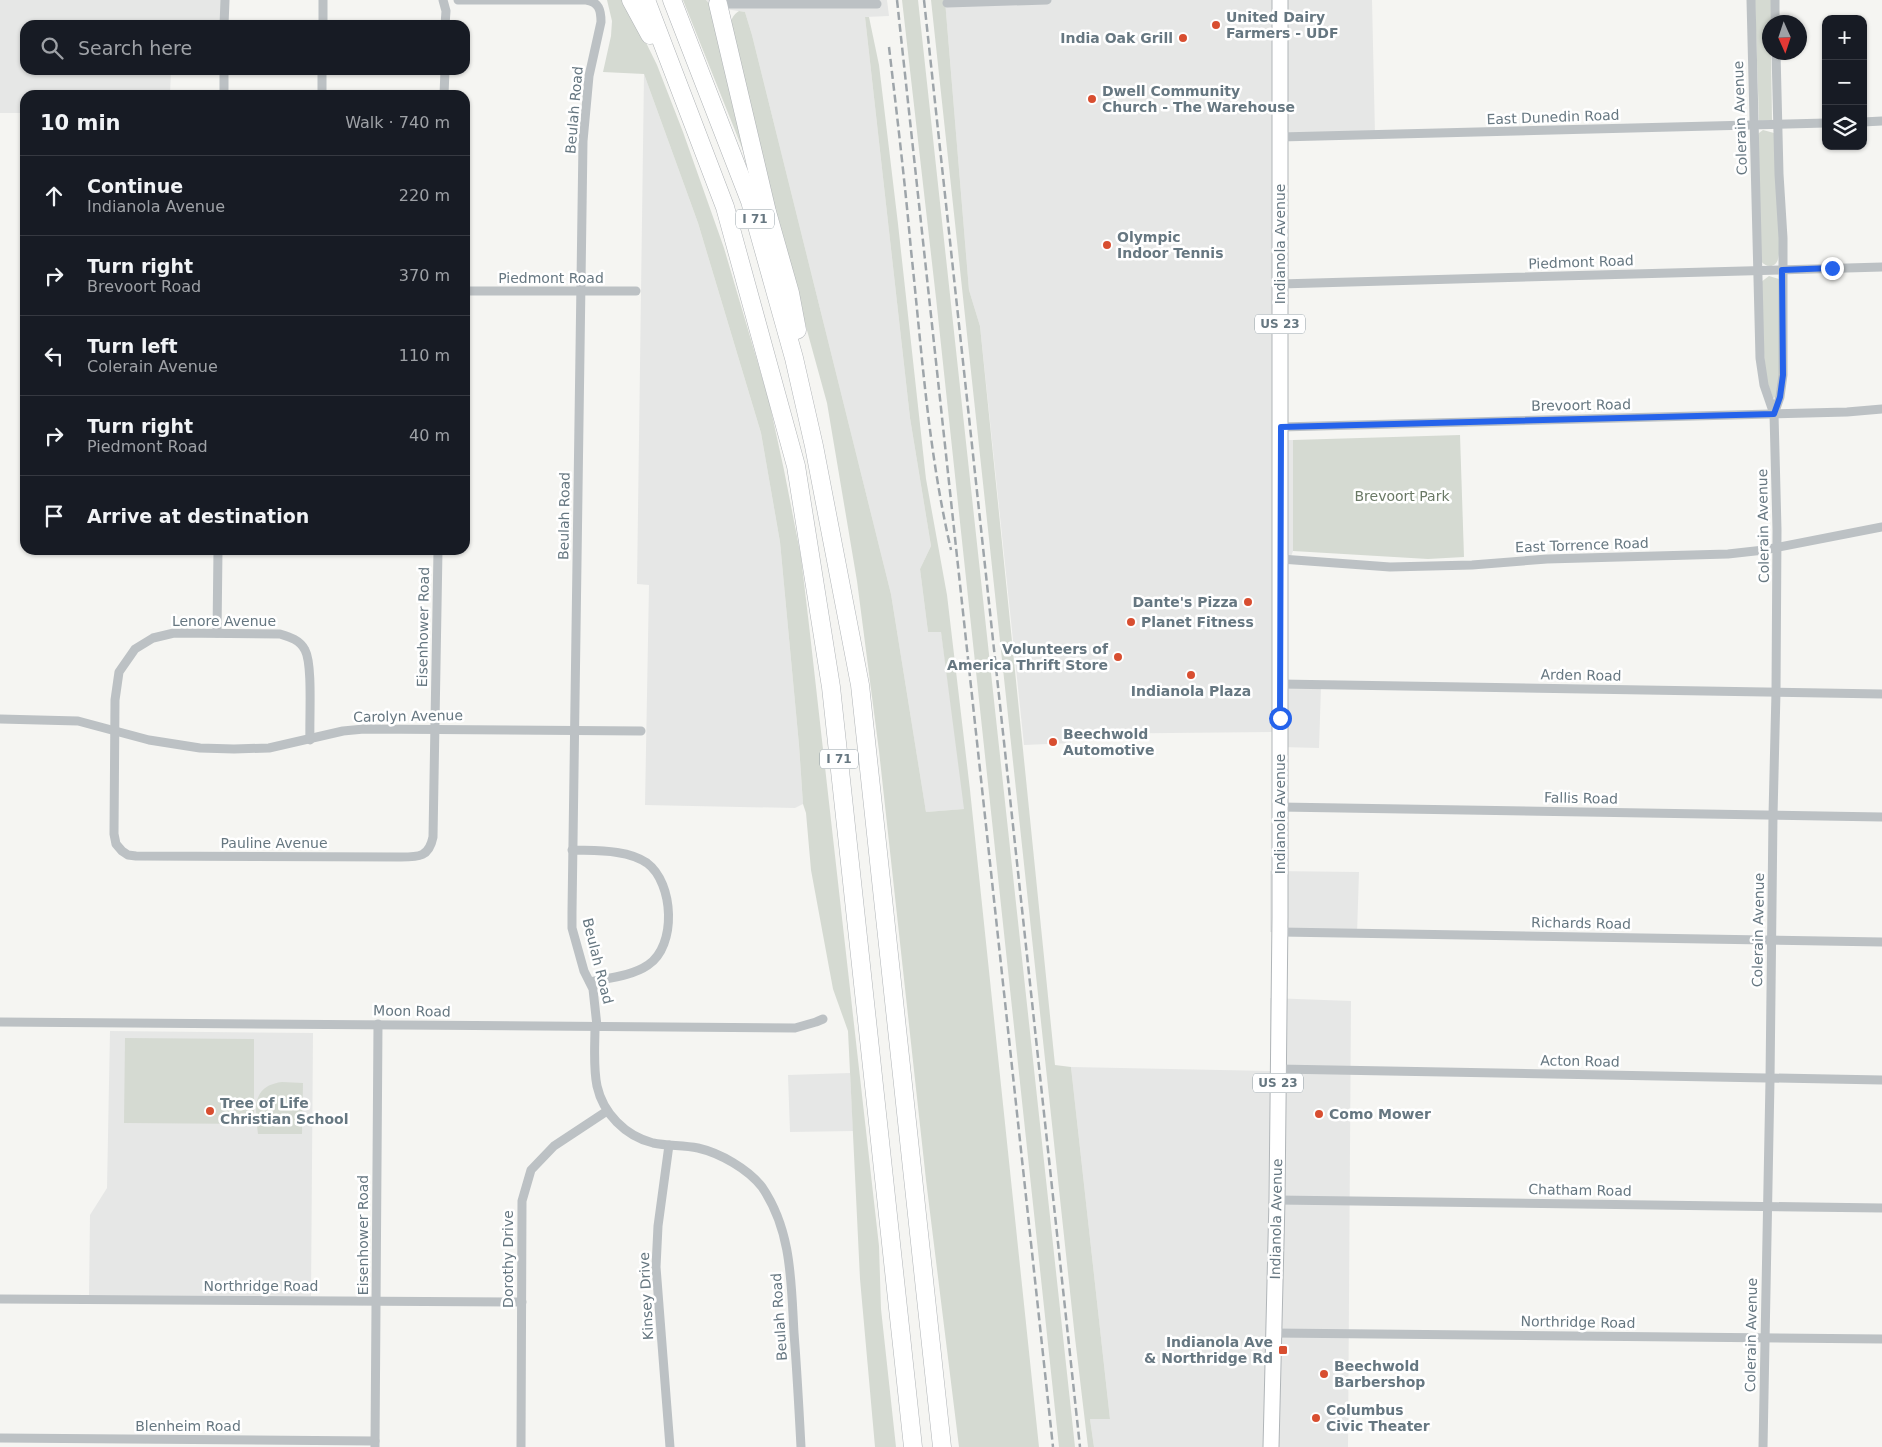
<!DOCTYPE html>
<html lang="en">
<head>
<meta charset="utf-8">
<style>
	body { margin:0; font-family:"DejaVu Sans",sans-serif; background:#20242c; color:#f1f3f6 }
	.controls { position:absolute; right:15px; top:15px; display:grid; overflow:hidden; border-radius:10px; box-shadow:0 1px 4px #0004 }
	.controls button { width:45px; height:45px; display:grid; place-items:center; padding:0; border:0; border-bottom:1px solid #363941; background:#171b24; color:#f1f3f6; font:25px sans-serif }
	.compass { position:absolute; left:1762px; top:15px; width:45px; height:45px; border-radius:50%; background:#171b24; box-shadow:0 1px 4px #0004; rotate:177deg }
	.stop { position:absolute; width:15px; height:15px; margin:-11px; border:4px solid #2563eb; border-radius:50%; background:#fff }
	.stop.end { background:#2563eb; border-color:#fff; box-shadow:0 1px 5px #0008 }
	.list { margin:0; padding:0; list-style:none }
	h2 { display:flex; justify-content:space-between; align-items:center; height:65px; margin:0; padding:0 20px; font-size:21px }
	h2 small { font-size:16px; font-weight:400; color:#9ea1a6 }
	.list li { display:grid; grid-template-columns:32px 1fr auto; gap:15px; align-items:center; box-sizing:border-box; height:80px; padding:0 20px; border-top:1px solid #363941 }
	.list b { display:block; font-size:19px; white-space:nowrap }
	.list p { margin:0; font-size:16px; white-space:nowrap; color:#9ea1a6 }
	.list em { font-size:16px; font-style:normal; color:#9ea1a6 }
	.icon { flex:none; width:28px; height:28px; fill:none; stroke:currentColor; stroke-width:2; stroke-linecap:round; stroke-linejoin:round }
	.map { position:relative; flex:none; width:1882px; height:1447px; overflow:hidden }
	.search { position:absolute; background:#171b24; box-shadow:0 1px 4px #0004; left:20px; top:20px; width:450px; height:55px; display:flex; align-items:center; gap:12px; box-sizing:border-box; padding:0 18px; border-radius:15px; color:#9ea1a6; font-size:19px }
	.panel { position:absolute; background:#171b24; box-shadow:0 1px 4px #0004; left:20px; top:90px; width:450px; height:465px; border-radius:15px }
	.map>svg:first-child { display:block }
	.built { fill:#e6e7e6 }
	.green { fill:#d5dad2 }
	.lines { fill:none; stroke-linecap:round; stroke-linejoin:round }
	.primary-casing { stroke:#b0b5b8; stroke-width:17 }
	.motorway-casing { stroke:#b0b4b7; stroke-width:19 }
	.minor { stroke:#bcc1c4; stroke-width:9 }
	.primary { stroke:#fff; stroke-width:15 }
	.motorway { stroke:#fff; stroke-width:18 }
	.rail { stroke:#9ea5aa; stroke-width:2.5; stroke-dasharray:8 4; stroke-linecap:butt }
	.route { stroke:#2563eb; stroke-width:6 }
	.poi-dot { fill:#d84e30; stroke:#fff; stroke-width:2 }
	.labels { text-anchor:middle; stroke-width:5; stroke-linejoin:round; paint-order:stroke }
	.shield { fill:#fff; stroke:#94a0a7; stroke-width:1 }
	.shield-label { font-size:12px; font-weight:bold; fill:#667781 }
	.poi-label { font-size:14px; font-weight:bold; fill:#667781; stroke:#fff; text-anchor:start }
	.street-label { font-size:14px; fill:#667781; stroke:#fff }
	.park-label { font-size:14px; fill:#6a7965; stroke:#fff }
</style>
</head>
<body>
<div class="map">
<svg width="1882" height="1447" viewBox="0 0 1882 1447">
	<rect width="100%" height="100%" fill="#f5f5f2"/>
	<!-- built -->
	<g class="built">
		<path d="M0 0H225L224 25H25V70H171L170 95H25V113H0Z"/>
		<path d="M706 0H887L889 16 865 17 910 418 931 546 920 569 928 632 941 631 965 809 926 812 891 594 752 35 745 12 712 7Z"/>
		<path d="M945 0H1372L1375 135 1280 138V440H1293V551L1280 587V732L1069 734 1071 743 1024 745 980 326 969 290Z"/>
		<path d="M644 74 698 223 761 433 780 542 799 745 803 804 795 808 645 805 649 585 637 584Z"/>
		<path d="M1282 686 1321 687 1319 748 1282 747Z"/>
		<path d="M1270 871 1359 872 1357 934 1270 932Z"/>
		<path d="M1270 998 1351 1001 1348 1447H1094L1090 1419H1110L1071 1067 1270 1071Z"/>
		<path d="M110 1031 313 1033 311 1296 89 1295 90 1215 107 1188Z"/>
		<path d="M850 1073 853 1131 790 1132 788 1075Z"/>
	</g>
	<!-- green -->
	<g class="green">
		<path d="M607 0H623L629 8 657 65 683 132 724 248 769 401 784 470 801 557 809 625 879 1246 881 1309 896 1447H875L860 1279 848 1031 833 989 811 870 806 813 803 804 799 745 780 542 761 433 698 223 644 74 603 72 611 36 612 21Z"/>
		<path d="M683 0H706L712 7 746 158Z"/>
		<path d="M902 0H918L1075 1447H1059L936 298Z"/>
		<path d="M931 0H945L969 290 980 326 1055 1065 1071 1067 1110 1419H1090L1094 1447H1088L1075 1338Z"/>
		<path d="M1755 0H1771L1770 52 1771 53 1772 120 1759 121Z"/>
		<path d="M739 11 745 12 752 35 891 594 926 812 964 809 941 632H928L920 569 931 546 910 418 865 17H869L879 65 898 224 926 479 947 595 970 790 1039 1447H959L926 1180 879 751 857 581 827 403 778 225 730 27C731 19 733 15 739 11Z"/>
		<path d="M1763 130 1774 133C1775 159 1777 186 1778 212 1779 227 1782 244 1778 259 1776 268 1766 268 1761 261L1757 138 1759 133Z"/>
		<path d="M1769 276 1779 279 1781 377 1776 397 1773 398 1765 376 1761 282Z"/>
		<path d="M1460 435 1464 557 1428 559 1293 551V440Z"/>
		<path d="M125 1038 254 1039V1124L124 1123Z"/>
		<path d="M282 1082 303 1083 302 1134H258C255 1109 251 1086 282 1082Z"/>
	</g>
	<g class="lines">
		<!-- primary casing -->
		<g class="primary-casing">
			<path id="primary" d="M1271 1447 1277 1200 1280 917V0"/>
		</g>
		<!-- motorway casing -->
		<g class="motorway-casing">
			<g id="motorway">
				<path d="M631 0 650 35"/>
				<path d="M646 0 725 207 796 466 831 687 913 1447"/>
				<path d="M672 0 750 201 794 358 814 446 860 685 942 1447"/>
				<path d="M718 4 767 212 790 293 797 330"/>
			</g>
		</g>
		<!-- minor -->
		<g class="minor">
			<path d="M443 0 446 11 445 25"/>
			<path d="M458 0H586C599 2 601 10 601 22L589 76 583 141 572 912V928L584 971 593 989 597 1026"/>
			<path d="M1751 0 1760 358 1764 385 1774 414 1777 530 1776 692 1773 815 1770 1080 1763 1447"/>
			<path d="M1775 0V22"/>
			<path d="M947 3 1047 0"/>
			<path d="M718 4H877"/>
			<path d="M224 25 225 0"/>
			<path d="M323 25V0"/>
			<path d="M224 95V70"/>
			<path d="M322 95V70"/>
			<path d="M444 95 445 70"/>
			<path d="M1863 122 1882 121"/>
			<path d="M1280 137 1826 123"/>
			<path d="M1280 284 1882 267"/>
			<path d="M465 291H636"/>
			<path d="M1774 414 1780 397 1783 375V238L1779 174 1776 52"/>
			<path d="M1281 427 1847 412 1882 409"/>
			<path d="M1281 559 1390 567 1472 565 1547 559 1728 554 1764 550 1882 527"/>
			<path d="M217 633 218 550"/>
			<path d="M1280 684 1882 694"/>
			<path d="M0 719 78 721 149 740 200 748 234 749 269 748 343 731 364 729 641 731"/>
			<path d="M310 740C309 720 313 665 305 650 300 640 290 637 280 634L174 633 153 638 135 649 119 672 115 700 114 834 116 844 122 851 128 855 136 856 401 857C419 857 429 857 433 837L438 550"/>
			<path d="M1280 807 1882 817"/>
			<path d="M572 850C595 851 627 849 647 863 674 883 677 946 648 965 632 976 608 978 590 982"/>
			<path d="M1280 932 1882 942"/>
			<path d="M0 1022 795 1028 816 1022 823 1019"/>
			<path d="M595 1026C595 1046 593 1067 597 1086 603 1113 625 1136 653 1143 668 1146 683 1145 698 1148 720 1153 748 1169 762 1187 792 1231 791 1282 794 1333 797 1371 799 1409 801 1447"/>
			<path d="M1278 1069 1882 1080"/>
			<path d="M669 1145 658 1226 656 1267 670 1447"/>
			<path d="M1277 1200 1882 1208"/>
			<path d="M0 1299 522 1302"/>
			<path d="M1274 1333 1882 1339"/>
			<path d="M0 1438 375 1441"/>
			<path d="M375 1447 378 1024"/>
			<path d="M521 1447 522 1201 531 1170 554 1146 607 1111"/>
		</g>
		<!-- primary -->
		<use href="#primary" class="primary"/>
		<!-- motorway -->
		<use href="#motorway" class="motorway"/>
		<!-- rail -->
		<g class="rail">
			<path d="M897 0 1053 1447"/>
			<path d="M924 0 1080 1447"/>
			<path d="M889 47C897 115 905 183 911 250 922 353 928 450 951 550"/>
		</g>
	</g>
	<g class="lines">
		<!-- route -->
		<path class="route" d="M1280 718 1281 427 1774 414 1780 397 1783 375 1782 270 1832 268"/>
	</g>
	<!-- markers -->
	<g class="poi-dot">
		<circle cx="1216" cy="25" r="5"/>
		<circle cx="1183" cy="38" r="5"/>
		<circle cx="1092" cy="99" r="5"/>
		<circle cx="1107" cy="245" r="5"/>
		<circle cx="1248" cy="602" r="5"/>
		<circle cx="1131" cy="622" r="5"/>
		<circle cx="1118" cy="657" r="5"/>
		<circle cx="1191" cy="675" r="5"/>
		<circle cx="1053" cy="742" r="5"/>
		<circle cx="210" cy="1111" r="5"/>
		<circle cx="1319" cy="1114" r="5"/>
		<rect x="1278" y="1345" width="10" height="10" rx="2.5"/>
		<circle cx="1324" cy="1374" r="5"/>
		<circle cx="1316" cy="1418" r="5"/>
	</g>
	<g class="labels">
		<!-- shield labels -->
		<g class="shield">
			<rect x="736" y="209.5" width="38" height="19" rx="4"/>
			<rect x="1255" y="314.5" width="50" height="19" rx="4"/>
			<rect x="820" y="749.5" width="38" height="19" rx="4"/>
			<rect x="1253" y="1073.5" width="50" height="19" rx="4"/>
		</g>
		<g class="shield-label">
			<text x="755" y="223">I 71</text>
			<text x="1280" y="328">US 23</text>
			<text x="839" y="763">I 71</text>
			<text x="1278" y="1087">US 23</text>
		</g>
		<!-- poi labels -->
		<g class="poi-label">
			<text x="1226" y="22">United Dairy<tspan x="1226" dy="16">Farmers - UDF</tspan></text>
			<text x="1173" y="43" text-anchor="end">India Oak Grill</text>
			<text x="1102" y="96">Dwell Community<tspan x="1102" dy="16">Church - The Warehouse</tspan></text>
			<text x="1117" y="242">Olympic<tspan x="1117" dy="16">Indoor Tennis</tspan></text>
			<text x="1238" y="607" text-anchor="end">Dante's Pizza</text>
			<text x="1141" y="627">Planet Fitness</text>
			<text x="1108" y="654" text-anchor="end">Volunteers of<tspan x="1108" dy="16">America Thrift Store</tspan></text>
			<text x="1191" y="696" text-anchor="middle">Indianola Plaza</text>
			<text x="1063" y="739">Beechwold<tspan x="1063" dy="16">Automotive</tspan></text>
			<text x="220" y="1108">Tree of Life<tspan x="220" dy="16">Christian School</tspan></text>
			<text x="1329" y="1119">Como Mower</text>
			<text x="1273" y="1347" text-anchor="end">Indianola Ave<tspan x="1273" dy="16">&amp; Northridge Rd</tspan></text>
			<text x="1334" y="1371">Beechwold<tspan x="1334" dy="16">Barbershop</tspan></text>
			<text x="1326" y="1415">Columbus<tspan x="1326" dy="16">Civic Theater</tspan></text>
		</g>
		<!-- street labels -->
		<g class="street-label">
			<text transform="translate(574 110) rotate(-85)" y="5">Beulah Road</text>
			<text transform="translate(1553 117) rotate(-2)" y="5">East Dunedin Road</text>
			<text transform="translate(1740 118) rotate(-92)" y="5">Colerain Avenue</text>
			<text transform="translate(1280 244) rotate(-90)" y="5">Indianola Avenue</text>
			<text transform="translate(1581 262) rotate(-2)" y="5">Piedmont Road</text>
			<text x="551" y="283">Piedmont Road</text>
			<text transform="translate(1581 405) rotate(-1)" y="5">Brevoort Road</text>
			<text transform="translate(564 516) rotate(-89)" y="5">Beulah Road</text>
			<text transform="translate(1763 526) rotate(-91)" y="5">Colerain Avenue</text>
			<text transform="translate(1582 545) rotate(-2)" y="5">East Torrence Road</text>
			<text x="224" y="626">Lenore Avenue</text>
			<text transform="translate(423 627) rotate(-89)" y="5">Eisenhower Road</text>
			<text transform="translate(1581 675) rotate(1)" y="5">Arden Road</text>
			<text transform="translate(408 716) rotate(-1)" y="5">Carolyn Avenue</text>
			<text transform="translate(1581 798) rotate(1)" y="5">Fallis Road</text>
			<text transform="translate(1280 814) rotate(-90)" y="5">Indianola Avenue</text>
			<text x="274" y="848">Pauline Avenue</text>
			<text transform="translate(1581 923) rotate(1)" y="5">Richards Road</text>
			<text transform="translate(1758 930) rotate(-89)" y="5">Colerain Avenue</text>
			<text transform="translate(598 961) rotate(76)" y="5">Beulah Road</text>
			<text transform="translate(412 1011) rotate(1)" y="5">Moon Road</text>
			<text transform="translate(1580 1061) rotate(1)" y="5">Acton Road</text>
			<text transform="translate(1580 1190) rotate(1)" y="5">Chatham Road</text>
			<text transform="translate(1276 1219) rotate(-89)" y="5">Indianola Avenue</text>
			<text transform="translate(363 1235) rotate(-90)" y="5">Eisenhower Road</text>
			<text transform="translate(508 1259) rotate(-90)" y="5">Dorothy Drive</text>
			<text x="261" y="1291">Northridge Road</text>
			<text transform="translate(646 1296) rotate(-93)" y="5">Kinsey Drive</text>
			<text transform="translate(779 1317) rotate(-94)" y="5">Beulah Road</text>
			<text transform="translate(1578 1322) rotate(1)" y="5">Northridge Road</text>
			<text transform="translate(1751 1335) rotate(-89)" y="5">Colerain Avenue</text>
			<text x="188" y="1431">Blenheim Road</text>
		</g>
		<!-- park labels -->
		<g class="park-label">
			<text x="1402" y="501">Brevoort Park</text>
		</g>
	</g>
</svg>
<div class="controls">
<button>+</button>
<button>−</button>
<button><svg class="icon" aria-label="layers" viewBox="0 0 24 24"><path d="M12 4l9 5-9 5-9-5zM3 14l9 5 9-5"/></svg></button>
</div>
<svg class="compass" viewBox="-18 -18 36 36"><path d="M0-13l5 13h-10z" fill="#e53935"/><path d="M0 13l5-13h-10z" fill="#9ea1a6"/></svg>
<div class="stop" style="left:1280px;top:718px"></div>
<div class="stop end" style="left:1832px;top:268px"></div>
<div class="search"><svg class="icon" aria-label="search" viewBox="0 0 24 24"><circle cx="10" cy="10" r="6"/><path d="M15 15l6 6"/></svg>Search here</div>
<section class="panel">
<h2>10 min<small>Walk · 740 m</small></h2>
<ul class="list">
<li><svg class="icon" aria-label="ahead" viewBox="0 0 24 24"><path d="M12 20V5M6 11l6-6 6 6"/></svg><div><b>Continue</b><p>Indianola Avenue</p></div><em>220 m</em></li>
<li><svg class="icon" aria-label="right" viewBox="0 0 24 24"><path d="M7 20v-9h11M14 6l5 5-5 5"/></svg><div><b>Turn right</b><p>Brevoort Road</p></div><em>370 m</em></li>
<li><svg class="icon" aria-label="left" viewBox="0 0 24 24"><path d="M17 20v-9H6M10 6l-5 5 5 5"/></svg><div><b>Turn left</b><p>Colerain Avenue</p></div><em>110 m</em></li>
<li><svg class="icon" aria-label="right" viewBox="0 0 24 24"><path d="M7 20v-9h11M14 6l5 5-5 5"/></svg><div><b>Turn right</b><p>Piedmont Road</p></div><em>40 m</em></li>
<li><svg class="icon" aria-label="arrive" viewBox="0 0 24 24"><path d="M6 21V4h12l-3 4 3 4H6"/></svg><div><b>Arrive at destination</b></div></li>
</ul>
</section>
</div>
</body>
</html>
